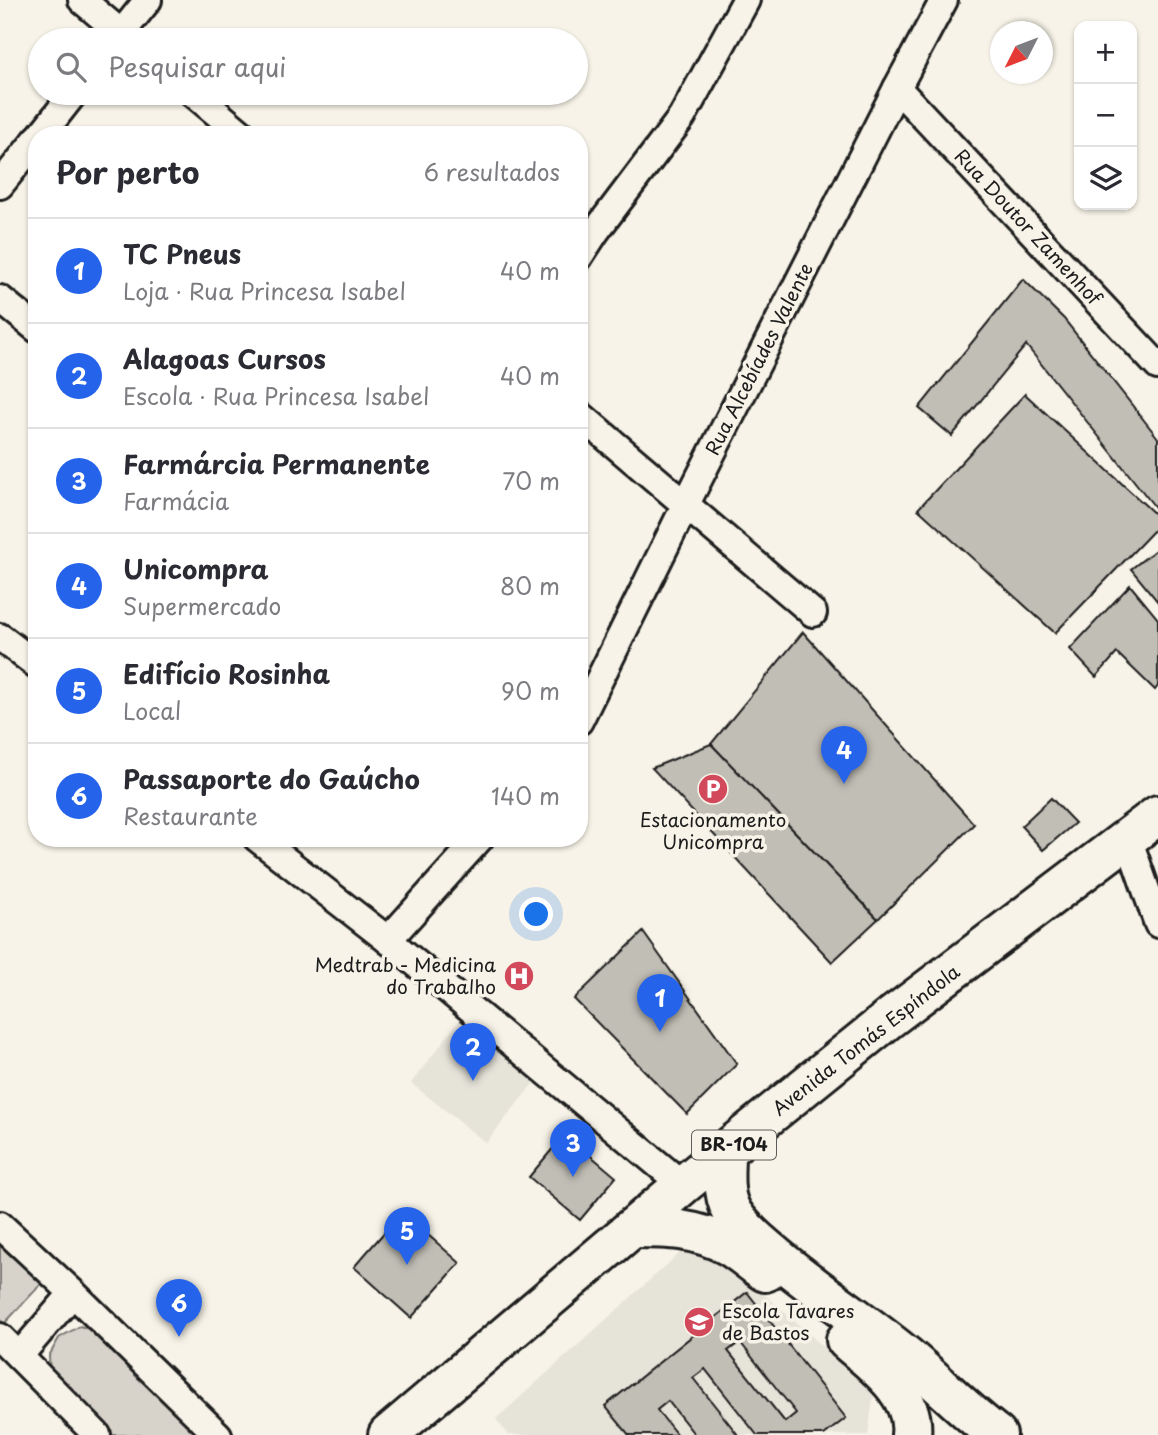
<!DOCTYPE html>
<html lang="pt">
<head>
<meta charset="utf-8">
<style>
	body { margin:0; font-family:"Playpen Sans",sans-serif; background:#f7f7f7; color:#2b2b33 }
	.controls { position:absolute; right:21px; top:21px; display:grid; overflow:hidden; border-radius:14px; box-shadow:0 2px 5px #0004 }
	.controls button { width:63px; height:63px; display:grid; place-items:center; padding:0; border:0; border-bottom:2px solid #e1e1e2; background:#fff; color:#2b2b33; font:35px sans-serif }
	.compass { position:absolute; left:990px; top:21px; width:63px; height:63px; border-radius:50%; background:#fff; box-shadow:0 2px 5px #0004; rotate:228deg }
	.you { position:absolute; left:537px; top:915px; width:24px; height:24px; margin:-18px; border:5px solid #fff; border-radius:50%; background:#1a73e8; box-shadow:0 0 0 10px #1a73e833 }
	.badge { display:grid; place-items:center; width:46px; height:46px; border-radius:50%; background:#2563eb; color:#fff; font-size:23px; font-weight:700 }
	.pin { position:absolute; translate:-50% -58px; filter:drop-shadow(0 2px 4px #0008) }
	.pin::after { content:''; position:absolute; top:37px; width:24px; height:21px; background:inherit; clip-path:polygon(0 0,100% 0,50% 100%) }
	.list { margin:0; padding:0; list-style:none }
	h2 { display:flex; justify-content:space-between; align-items:center; height:91px; margin:0; padding:0 28px; font-size:30px }
	h2 small { font-size:23px; font-weight:400; color:#7c7c81 }
	.list li { display:grid; grid-template-columns:46px 1fr auto; gap:21px; align-items:center; box-sizing:border-box; height:105px; padding:0 28px; border-top:2px solid #e1e1e2 }
	.list b { display:block; font-size:26px; white-space:nowrap }
	.list p { margin:0; font-size:23px; white-space:nowrap; color:#7c7c81 }
	.list em { font-size:23px; font-style:normal; color:#7c7c81 }
	.icon { flex:none; width:38px; height:38px; fill:none; stroke:currentColor; stroke-width:2; stroke-linecap:round; stroke-linejoin:round }
	.map { position:relative; flex:none; width:1158px; height:1435px; overflow:hidden }
	.search { position:absolute; background:#fff; box-shadow:0 2px 5px #0004; left:28px; top:28px; width:560px; height:77px; display:flex; align-items:center; gap:18px; box-sizing:border-box; padding:0 24px; border-radius:38px; color:#7c7c81; font-size:26px }
	.panel { position:absolute; background:#fff; box-shadow:0 2px 5px #0004; left:28px; top:126px; width:560px; height:721px; border-radius:28px }
	.map>svg:first-child { display:block }
	.built { fill:#e6e3d9 }
	.green { fill:#d7d3cb; stroke:#7a7874; stroke-width:2 }
	.building { fill:#c0beb5; stroke:#1c1c1c; stroke-width:2; fill-rule:evenodd }
	.lines { fill:none; stroke-linecap:round; stroke-linejoin:round }
	.minor-casing { stroke:#1c1c1c; stroke-width:32 }
	.trunk-casing { stroke:#1c1c1c; stroke-width:44 }
	.minor { stroke:#f7f3e8; stroke-width:26 }
	.trunk { stroke:#f7f3e8; stroke-width:38 }
	.labels { text-anchor:middle; stroke-width:7; stroke-linejoin:round; paint-order:stroke }
	.shield { fill:#f7f3e8; stroke:#5e5c59; stroke-width:2 }
	.shield-label { font-size:18px; font-weight:bold; fill:#1c1c1c }
	.street-label { font-size:19px; fill:#1c1c1c; stroke:#f7f3e8 }
	.poi-label { font-size:19px; fill:#1c1c1c; stroke:#f7f3e8 }
</style>
</head>
<body>
<div class="map">
<svg width="1158" height="1435" viewBox="0 0 1158 1435">
	<rect width="100%" height="100%" fill="#f7f3e8"/>
	<filter id="ink" filterUnits="userSpaceOnUse"><feTurbulence type="fractalNoise" baseFrequency=".0143" numOctaves="2"/><feDisplacementMap in="SourceGraphic" scale="14" xChannelSelector="R" yChannelSelector="G"/><feConvolveMatrix kernelMatrix="1 2 1 2 8 2 1 2 1" color-interpolation-filters="sRGB"/></filter>
	<g filter="url(#ink)">
		<!-- built -->
		<g class="built">
			<path d="M460 1020 536 1080 486 1143 411 1083Z"/>
			<path d="M681 1252 718 1253 874 1392 868 1435H508L496 1419Z"/>
		</g>
		<!-- green -->
		<g class="green">
			<path d="M0 1242 43 1282 4 1324 0 1320Z"/>
			<path d="M80 1326 99 1333 203 1435H108L50 1376 49 1356 59 1338Z"/>
		</g>
		<!-- building -->
		<g class="building">
			<path d="M1023 279 1064 319 1158 438V511L1026 345 952 436 919 408Z"/>
			<path d="M1025 394 1158 517V526L1055 633 918 509Z"/>
			<path d="M1158 548V602L1131 569Z"/>
			<path d="M1130 585 1158 619V686L1155 690 1117 653 1096 677 1070 649Z"/>
			<path d="M803 632 974 824 878 919 711 744Z"/>
			<path d="M711 744 878 919 832 962 652 768Z"/>
			<path d="M1051 798 1075 823 1043 850 1021 826Z"/>
			<path d="M643 932 737 1064 687 1114 574 999Z"/>
			<path d="M565 1134 616 1177 580 1220 529 1177Z"/>
			<path d="M402 1212 460 1263 411 1318 354 1267Z"/>
			<path d="M747 1292 846 1418 824 1435H757L705 1369 693 1378 738 1435H695L668 1401 657 1410 677 1435H629L605 1406ZM740 1342 796 1413 785 1422 728 1351Z"/>
		</g>
		<g class="lines">
			<!-- minor casing -->
			<g class="minor-casing">
				<g id="minor">
					<path d="M82 0 129 40"/>
					<path d="M116 40 148 0"/>
					<path d="M897 88 1158 366"/>
					<path d="M193 93 243 135"/>
					<path d="M41 135 74 93"/>
					<path d="M0 185 37 139"/>
					<path d="M579 257 596 231 682 117 746 0"/>
					<path d="M0 299 37 329"/>
					<path d="M579 414 813 613"/>
					<path d="M0 637 37 665"/>
					<path d="M579 721 686 504 897 88 944 0"/>
					<path d="M257 838 388 940 683 1185"/>
					<path d="M1128 838 1158 924"/>
					<path d="M388 940 480 838"/>
					<path d="M0 1225 73 1293 218 1435"/>
					<path d="M0 1337 97 1435"/>
					<path d="M19 1356 73 1293"/>
				</g>
			</g>
			<!-- trunk casing -->
			<g class="trunk-casing">
				<g id="trunk">
					<path d="M725 1152C725 1174 721 1196 734 1215 744 1230 758 1241 772 1253 814 1289 861 1319 904 1354 936 1380 964 1410 997 1435"/>
					<path d="M632 1228C668 1228 696 1228 729 1246 741 1253 753 1264 765 1272"/>
					<path d="M846 1340C873 1364 916 1394 911 1435"/>
					<path d="M388 1435 683 1185 890 1018 1158 815"/>
				</g>
			</g>
			<!-- minor -->
			<use href="#minor" class="minor"/>
			<!-- trunk -->
			<use href="#trunk" class="trunk"/>
		</g>
	</g>
	<!-- icons -->
	<defs>
		<g id="parking-disc" transform="scale(1.575)"><circle r="9.5" fill="#d1495b" stroke="#f7f3e8"/><path d="M-3.5-5.5H1a3.5 3.5 0 0 1 0 7H-1V5.5H-3.5ZM-1-3.4V-.6H.8a1.4 1.4 0 0 0 0-2.8Z" fill="#fff"/></g>
		<g id="hospital-disc" transform="scale(1.575)"><circle r="9.5" fill="#d1495b" stroke="#f7f3e8"/><path d="M-5-5h3v3.5h4V-5h3V5h-3V1.5h-4V5h-3Z" fill="#fff"/></g>
		<g id="school-disc" transform="scale(1.575)"><circle r="9.5" fill="#d1495b" stroke="#f7f3e8"/><path d="M0-5L7-2L0 1L-7-2ZM-4 1L0 2.5L4 1V4Q0 6-4 4Z" fill="#fff"/></g>
	</defs>
	<g fill-rule="evenodd">
		<use href="#parking-disc" x="713" y="789"/>
		<use href="#hospital-disc" x="519" y="976"/>
		<use href="#school-disc" x="699" y="1322"/>
	</g>
	<g class="labels">
		<!-- shield labels -->
		<rect class="shield" x="692" y="1130.5" width="84" height="29" rx="5"/>
		<g class="shield-label">
			<text x="734" y="1151">BR-104</text>
		</g>
		<!-- street labels -->
		<g class="street-label">
			<text transform="translate(1028 227) rotate(47)" y="7">Rua Doutor Zamenhof</text>
			<text transform="translate(759 359) rotate(-63)" y="7">Rua Alcebíades Valente</text>
			<text transform="translate(866 1040) rotate(-38)" y="7">Avenida Tomás Espíndola</text>
		</g>
		<!-- poi labels -->
		<g class="poi-label">
			<text x="713" y="827">Estacionamento<tspan x="713" dy="22">Unicompra</tspan></text>
			<text x="496" y="972" text-anchor="end">Medtrab - Medicina<tspan x="496" dy="22">do Trabalho</tspan></text>
			<text x="722" y="1318" text-anchor="start">Escola Tavares<tspan x="722" dy="22">de Bastos</tspan></text>
		</g>
	</g>
</svg>
<div class="controls">
<button>+</button>
<button>−</button>
<button><svg class="icon" aria-label="layers" viewBox="0 0 24 24"><path d="M12 4l9 5-9 5-9-5zM3 14l9 5 9-5"/></svg></button>
</div>
<svg class="compass" viewBox="-18 -18 36 36"><path d="M0-13l5 13h-10z" fill="#e53935"/><path d="M0 13l5-13h-10z" fill="#7c7c81"/></svg>
<div class="you"></div>
<div class="pin badge" style="left:660px;top:1032px">1</div>
<div class="pin badge" style="left:473px;top:1081px">2</div>
<div class="pin badge" style="left:573px;top:1177px">3</div>
<div class="pin badge" style="left:844px;top:784px">4</div>
<div class="pin badge" style="left:407px;top:1265px">5</div>
<div class="pin badge" style="left:179px;top:1337px">6</div>
<div class="search"><svg class="icon" aria-label="search" viewBox="0 0 24 24"><circle cx="10" cy="10" r="6"/><path d="M15 15l6 6"/></svg>Pesquisar aqui</div>
<section class="panel">
<h2>Por perto<small>6 resultados</small></h2>
<ul class="list">
<li><span class="badge">1</span><div><b>TC Pneus</b><p>Loja · Rua Princesa Isabel</p></div><em>40 m</em></li>
<li><span class="badge">2</span><div><b>Alagoas Cursos</b><p>Escola · Rua Princesa Isabel</p></div><em>40 m</em></li>
<li><span class="badge">3</span><div><b>Farmárcia Permanente</b><p>Farmácia</p></div><em>70 m</em></li>
<li><span class="badge">4</span><div><b>Unicompra</b><p>Supermercado</p></div><em>80 m</em></li>
<li><span class="badge">5</span><div><b>Edifício Rosinha</b><p>Local</p></div><em>90 m</em></li>
<li><span class="badge">6</span><div><b>Passaporte do Gaúcho</b><p>Restaurante</p></div><em>140 m</em></li>
</ul>
</section>
</div>
</body>
</html>
